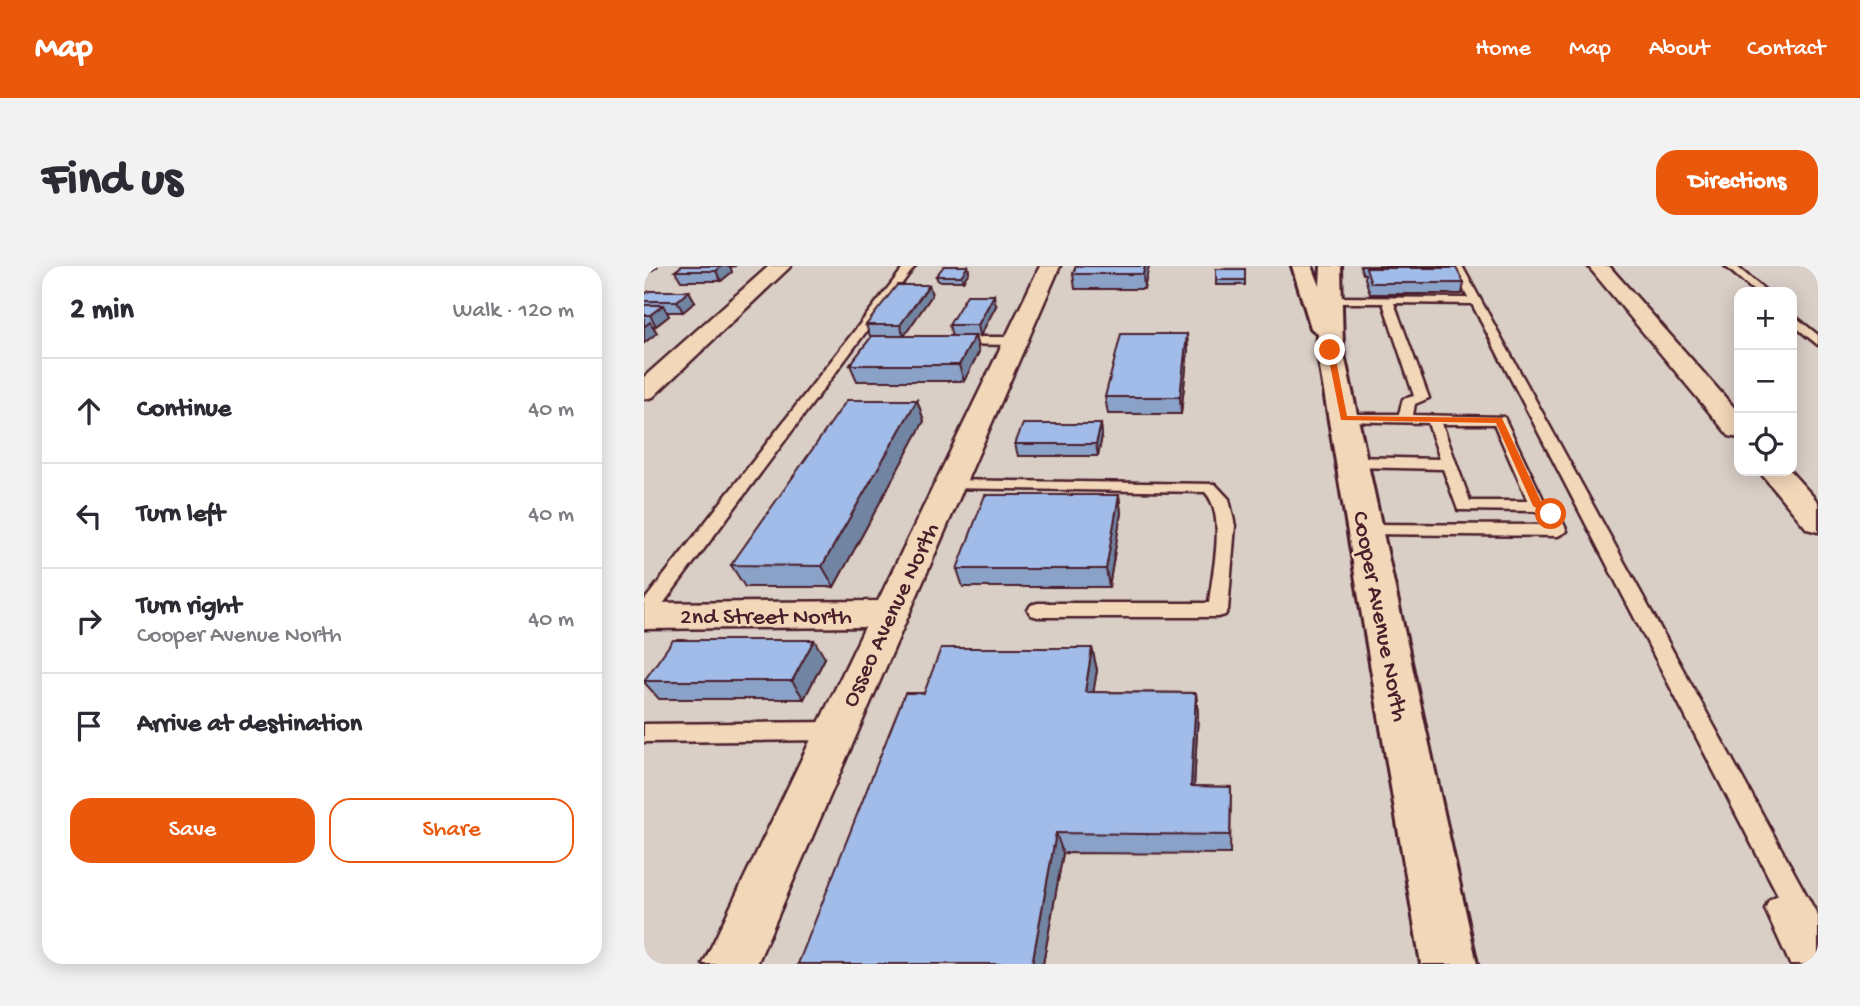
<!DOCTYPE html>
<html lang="en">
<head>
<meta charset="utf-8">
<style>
	body { margin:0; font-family:"Gochi Hand",sans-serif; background:#f2f2f3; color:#2b2b33 }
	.controls { position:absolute; right:21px; top:21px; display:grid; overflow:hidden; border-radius:14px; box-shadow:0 4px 18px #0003 }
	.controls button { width:63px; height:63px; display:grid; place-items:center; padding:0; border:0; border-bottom:2px solid #e1e1e2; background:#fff; color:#2b2b33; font:35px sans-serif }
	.stop { position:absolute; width:21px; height:21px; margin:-16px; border:5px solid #ea580c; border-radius:50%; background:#fff }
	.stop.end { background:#ea580c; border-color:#fff; box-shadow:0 2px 7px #0008 }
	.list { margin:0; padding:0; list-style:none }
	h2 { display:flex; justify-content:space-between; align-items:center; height:91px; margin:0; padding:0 28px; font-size:30px }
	h2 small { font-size:23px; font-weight:400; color:#7c7c81 }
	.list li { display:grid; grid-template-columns:46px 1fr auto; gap:21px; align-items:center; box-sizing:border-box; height:105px; padding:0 28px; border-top:2px solid #e1e1e2 }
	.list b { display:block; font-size:26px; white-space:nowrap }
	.list p { margin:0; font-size:23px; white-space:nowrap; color:#7c7c81 }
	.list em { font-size:23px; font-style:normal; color:#7c7c81 }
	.actions { display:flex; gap:14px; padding:21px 28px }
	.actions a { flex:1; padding:16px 0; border:2px solid #ea580c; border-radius:21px; text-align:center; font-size:24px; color:#ea580c }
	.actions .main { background:#ea580c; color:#fff }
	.icon { flex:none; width:38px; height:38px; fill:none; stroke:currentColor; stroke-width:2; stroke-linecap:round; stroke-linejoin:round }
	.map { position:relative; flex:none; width:1174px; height:698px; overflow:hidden; border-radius:21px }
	header { display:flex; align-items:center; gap:42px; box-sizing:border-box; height:98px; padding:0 35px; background:#ea580c; color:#fff }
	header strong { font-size:33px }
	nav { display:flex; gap:38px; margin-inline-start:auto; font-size:24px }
	.intro { display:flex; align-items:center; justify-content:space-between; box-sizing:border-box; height:168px; padding:0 42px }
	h1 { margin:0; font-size:49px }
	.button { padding:18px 32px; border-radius:21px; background:#ea580c; color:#fff; font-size:24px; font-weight:700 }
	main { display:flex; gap:42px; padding:0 42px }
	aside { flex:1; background:#fff; border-radius:21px; box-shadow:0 4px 18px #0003 }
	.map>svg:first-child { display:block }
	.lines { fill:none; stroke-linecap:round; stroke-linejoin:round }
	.lane-casing { stroke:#4a1f2b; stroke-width:5 }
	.street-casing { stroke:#4a1f2b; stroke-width:5 }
	.secondary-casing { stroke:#4a1f2b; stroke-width:6 }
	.lane { fill:#f2d7b9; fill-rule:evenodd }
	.street { fill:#f2d7b9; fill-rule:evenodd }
	.secondary { fill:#f2d7b9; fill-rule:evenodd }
	.wall { fill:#8aa2c8; stroke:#4a1f2b; stroke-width:2 }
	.shaded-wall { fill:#7184a2; stroke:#4a1f2b; stroke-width:2 }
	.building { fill:#a1bce8; stroke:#4a1f2b; stroke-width:2 }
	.route { fill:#ea580c }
	.labels { text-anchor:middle; stroke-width:5; stroke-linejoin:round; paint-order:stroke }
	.street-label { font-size:24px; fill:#4a1f2b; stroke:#f2d7b9 }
</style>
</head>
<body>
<header>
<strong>Map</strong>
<nav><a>Home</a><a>Map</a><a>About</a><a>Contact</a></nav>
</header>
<div class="intro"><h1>Find us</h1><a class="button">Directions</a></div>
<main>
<aside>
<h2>2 min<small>Walk · 120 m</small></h2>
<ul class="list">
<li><svg class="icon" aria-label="ahead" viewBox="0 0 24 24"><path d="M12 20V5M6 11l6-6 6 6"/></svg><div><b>Continue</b></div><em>40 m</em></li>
<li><svg class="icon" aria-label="left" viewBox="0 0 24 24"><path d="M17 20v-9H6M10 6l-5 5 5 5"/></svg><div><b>Turn left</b></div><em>40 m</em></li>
<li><svg class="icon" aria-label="right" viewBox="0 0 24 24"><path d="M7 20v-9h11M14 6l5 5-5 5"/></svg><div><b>Turn right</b><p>Cooper Avenue North</p></div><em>40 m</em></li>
<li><svg class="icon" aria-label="arrive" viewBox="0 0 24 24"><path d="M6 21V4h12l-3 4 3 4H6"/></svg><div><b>Arrive at destination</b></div></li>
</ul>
<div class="actions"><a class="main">Save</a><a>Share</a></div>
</aside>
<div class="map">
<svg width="1174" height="698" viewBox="0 0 1174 698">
	<rect width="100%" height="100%" fill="#dacfc7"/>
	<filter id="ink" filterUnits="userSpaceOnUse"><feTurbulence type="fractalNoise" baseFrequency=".0143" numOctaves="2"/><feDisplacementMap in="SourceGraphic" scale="14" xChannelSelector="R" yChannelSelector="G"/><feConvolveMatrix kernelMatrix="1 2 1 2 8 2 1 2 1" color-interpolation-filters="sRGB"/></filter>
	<g filter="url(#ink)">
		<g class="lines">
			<!-- lane casing -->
			<g class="lane-casing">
				<g id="lane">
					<path d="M0 0H12L0 8Z"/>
					<path d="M261 0H271L7 354 0 356V335Z"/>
					<path d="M808 0H818L1174 650V698H1146L1121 643 1125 634 1134 629 828 38 750 37 785 132 771 138 769 149 860 151 901 237 913 244 923 265 914 270 721 268 712 263 721 258 903 259 900 251 891 245 814 244 799 203 708 201 700 196 708 191 796 193 784 157 695 155V149L700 148H755L759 133 770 130 739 37H687L681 34 687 31 824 32ZM798 158H850L884 235H826Z"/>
					<path d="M1081 0H1092L1123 26H1111Z"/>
					<path d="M1148 48 1174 69V79L1148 58Z"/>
					<path d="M306 71H371L377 75 371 79 302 78 300 75Z"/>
					<path d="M304 214 571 218 585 233 591 260 584 344 581 349 574 351H394L387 349 384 344 387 339 394 337H565C568 307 583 249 561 226L298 222 296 219Z"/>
					<path d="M192 456 200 459 203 465 200 471 192 474 0 476V458Z"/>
				</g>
			</g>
			<!-- street casing -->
			<g class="street-casing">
				<g id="street">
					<path d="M125 0H147L9 131 0 133V111Z"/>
					<path d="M396 0H416L113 698H59L221 361 0 363V337L234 335Z"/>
					<path d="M944 0H965L1095 147V172L1085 170Z"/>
					<path d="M1115 205H1146L1174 236V266L1163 263Z"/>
				</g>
			</g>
			<!-- secondary casing -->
			<g class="secondary-casing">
				<path id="secondary" d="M648 0H668L676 20 677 0H697L699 84 833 698H777L673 84 674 68 667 62Z"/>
			</g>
			<!-- lane -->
			<use href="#lane" class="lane"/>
			<!-- street -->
			<use href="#street" class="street"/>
			<!-- secondary -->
			<use href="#secondary" class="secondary"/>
		</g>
		<!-- wall -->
		<g class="wall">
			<path d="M38 0H92L86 1 88 6 77 15H37L31 5Z"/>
			<path d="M324 0 325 6 319 15H294L292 10Z"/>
			<path d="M432 0H505L500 23H431L429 8Z"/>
			<path d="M716 0H809L808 2 820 17 818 28H726L721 12V8H719Z"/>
			<rect x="572" y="3" width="29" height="16"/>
			<path d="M285 19 288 29 260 70H308L305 59 352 40 336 70H331L335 86 320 115H213L206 99 228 70H226L222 59Z"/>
			<path d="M45 25 51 36 39 46H23L25 50 12 60H9L13 67 0 77V29Z"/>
			<path d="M543 68 544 84 537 148H464L461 131Z"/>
			<path d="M273 134 280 155 190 321H101L87 299Z"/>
			<path d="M457 158 458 170 454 190H374L371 178Z"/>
			<path d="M475 229 477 247 465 321H319L313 303Z"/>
			<path d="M448 382 453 404 449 426 552 427 554 448 550 520 587 521 586 588 419 587 399 698H154L280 427Z"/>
			<path d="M181 392 160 433H15L0 416V414Z"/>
		</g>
		<!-- shaded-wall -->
		<g class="shaded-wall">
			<path d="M78 0H86L88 6 77 15 72 5Z"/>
			<path d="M324 0 325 6 319 15 317 10Z"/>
			<path d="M501 0H505L500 23 499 8Z"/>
			<path d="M285 19 288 29 260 70 256 59Z"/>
			<path d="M45 25 51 36 39 46 33 35Z"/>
			<path d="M350 29 352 40 336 70 334 59Z"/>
			<path d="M19 39 25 50 12 60 6 49Z"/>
			<path d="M6 56 13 67 0 77V61Z"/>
			<path d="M543 68 544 84 537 148 536 131Z"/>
			<path d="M331 70 335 86 320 115 315 99Z"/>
			<path d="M273 134 280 155 190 321 178 300Z"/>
			<path d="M457 158 458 170 454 190 452 178Z"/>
			<path d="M475 229 477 247 465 321 462 303Z"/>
			<path d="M170 374 181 392 160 433 148 415Z"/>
			<path d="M448 382 453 404 446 448 441 426Z"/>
			<path d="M552 427 554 448 549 541 547 520Z"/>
			<path d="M412 567 419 587 399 698H388Z"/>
		</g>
		<!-- building -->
		<g class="building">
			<path d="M38 0H78L72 5H31Z"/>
			<path d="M300 0H324L317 10H292Z"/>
			<path d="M432 0H501L499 8H429Z"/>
			<path d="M722 2H812L820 17H727Z"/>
			<rect x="572" y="3" width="29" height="11"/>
			<path d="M253 19H285L256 59H222Z"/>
			<path d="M5 25H45L33 35H0V29Z"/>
			<path d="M323 29H350L334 59H305Z"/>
			<path d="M0 39H19L6 49H0Z"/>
			<path d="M477 68H543L536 131H461Z"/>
			<path d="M228 70H331L315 99H206Z"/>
			<path d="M203 134H273L178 300 87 299Z"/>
			<path d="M379 158H457L452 178H371Z"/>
			<path d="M341 229H475L462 303H313Z"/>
			<path d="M29 374H170L148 415H0Z"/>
			<path d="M297 382H448L441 426 552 427 547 520 587 521 586 569 412 567 388 698H154L261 427H280Z"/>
		</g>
	</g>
	<!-- route -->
	<path class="route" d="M686 82 690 84 703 150 858 152 898 238 911 246V250H904L889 240 852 157 697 154 683 84Z"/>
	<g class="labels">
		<!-- street labels -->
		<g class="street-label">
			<text transform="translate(245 348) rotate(-65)" y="8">Osseo Avenue North</text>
			<text x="122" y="357">2nd Street North</text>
			<text transform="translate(738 350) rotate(79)" y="8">Cooper Avenue North</text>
		</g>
	</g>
</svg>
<div class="controls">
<button>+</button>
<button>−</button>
<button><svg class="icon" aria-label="locate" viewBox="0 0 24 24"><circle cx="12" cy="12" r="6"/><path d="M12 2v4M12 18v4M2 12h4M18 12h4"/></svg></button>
</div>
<div class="stop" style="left:907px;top:248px"></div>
<div class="stop end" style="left:686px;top:84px"></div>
</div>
</main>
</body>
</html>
